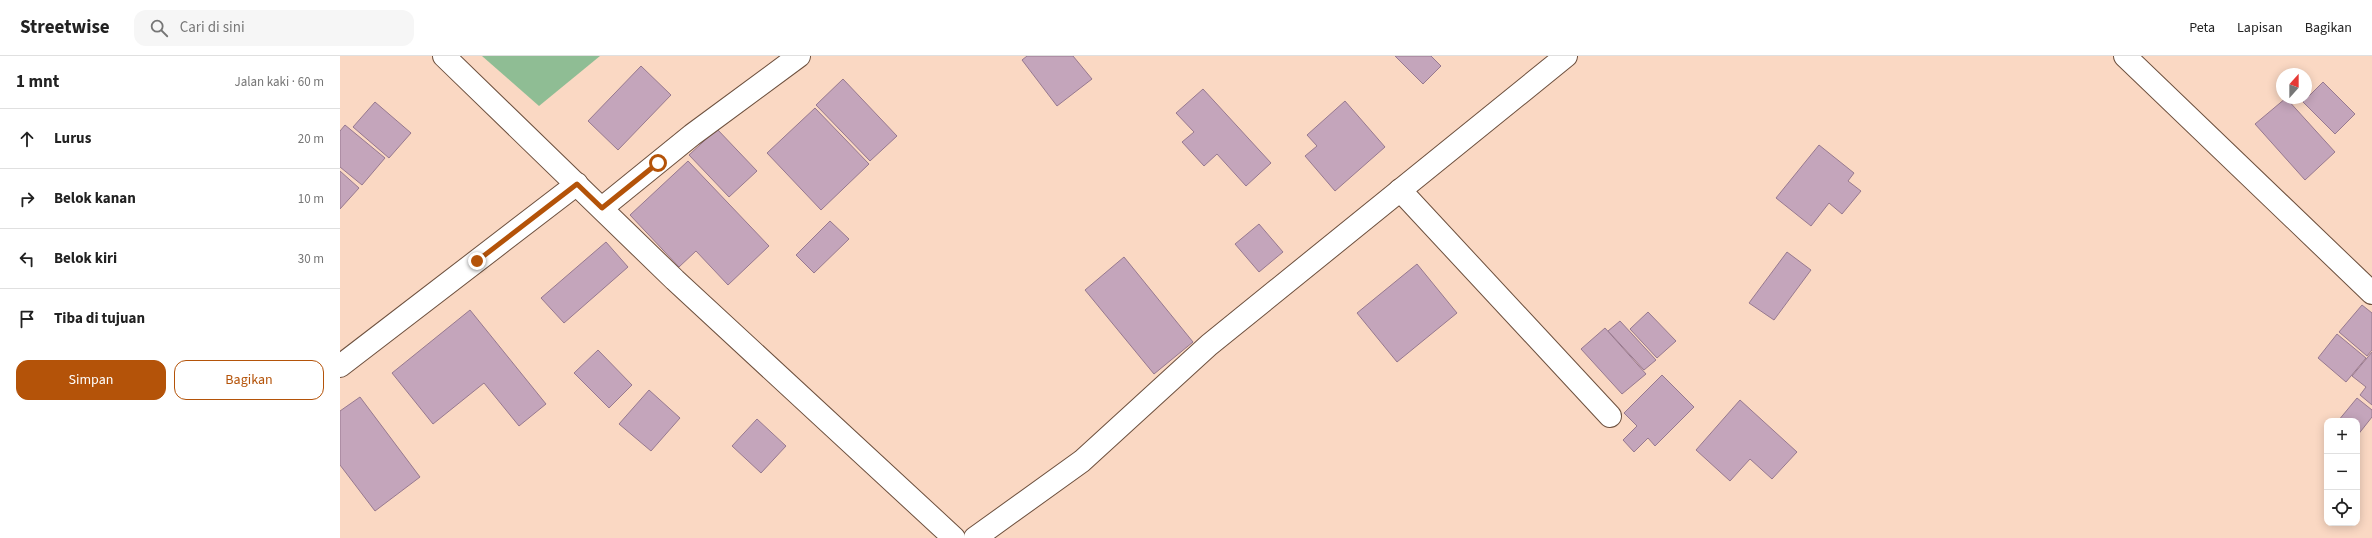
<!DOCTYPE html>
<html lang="id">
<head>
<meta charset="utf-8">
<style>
	body { margin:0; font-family:"Source Sans 3",sans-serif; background:#f6f6f6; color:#222 }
	.controls { position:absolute; right:12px; bottom:12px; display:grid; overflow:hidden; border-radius:8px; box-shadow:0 2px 10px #0003 }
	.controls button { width:36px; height:36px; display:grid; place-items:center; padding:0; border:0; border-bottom:1px solid #e0e0e0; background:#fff; color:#222; font:20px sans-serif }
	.compass { position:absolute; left:1936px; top:12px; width:36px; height:36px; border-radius:50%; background:#fff; box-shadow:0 2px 10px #0003; rotate:21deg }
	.stop { position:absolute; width:12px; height:12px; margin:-9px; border:3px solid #b45309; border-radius:50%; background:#fff }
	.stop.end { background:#b45309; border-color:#fff; box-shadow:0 1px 4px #0008 }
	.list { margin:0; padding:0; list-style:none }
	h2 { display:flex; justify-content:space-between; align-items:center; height:52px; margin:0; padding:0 16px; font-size:17px }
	h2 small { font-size:13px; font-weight:400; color:#767676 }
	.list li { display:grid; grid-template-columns:26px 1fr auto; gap:12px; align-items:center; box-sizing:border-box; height:60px; padding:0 16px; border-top:1px solid #e0e0e0 }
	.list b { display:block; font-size:15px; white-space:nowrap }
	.list em { font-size:13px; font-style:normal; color:#767676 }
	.actions { display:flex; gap:8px; padding:12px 16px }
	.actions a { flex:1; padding:9px 0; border:1px solid #b45309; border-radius:12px; text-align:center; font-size:14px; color:#b45309 }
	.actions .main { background:#b45309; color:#fff }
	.icon { flex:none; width:22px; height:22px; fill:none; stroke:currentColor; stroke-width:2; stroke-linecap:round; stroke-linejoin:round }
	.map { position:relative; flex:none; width:2032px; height:482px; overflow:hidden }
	header { display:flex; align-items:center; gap:24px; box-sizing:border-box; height:56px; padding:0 20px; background:#fff; border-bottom:1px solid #e0e0e0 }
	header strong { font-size:19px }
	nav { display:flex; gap:22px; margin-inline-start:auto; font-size:14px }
	.search { width:280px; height:36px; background:#f6f6f6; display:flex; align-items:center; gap:10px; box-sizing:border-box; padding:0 14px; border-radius:12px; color:#767676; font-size:15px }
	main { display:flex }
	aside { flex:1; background:#fff }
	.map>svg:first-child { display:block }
	.green { fill:#8fbd94 }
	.building { fill:#c4a5bb; stroke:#97798f }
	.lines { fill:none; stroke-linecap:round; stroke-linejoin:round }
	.minor-casing { stroke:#6d503e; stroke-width:24 }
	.tertiary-casing { stroke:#6d503e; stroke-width:24 }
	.minor { stroke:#fff; stroke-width:22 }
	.tertiary { stroke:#fff; stroke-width:22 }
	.route { stroke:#b45309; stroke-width:5 }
</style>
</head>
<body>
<header>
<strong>Streetwise</strong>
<div class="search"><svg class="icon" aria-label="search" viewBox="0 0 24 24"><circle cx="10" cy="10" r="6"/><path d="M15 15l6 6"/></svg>Cari di sini</div>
<nav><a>Peta</a><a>Lapisan</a><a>Bagikan</a></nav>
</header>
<main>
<aside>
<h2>1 mnt<small>Jalan kaki · 60 m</small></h2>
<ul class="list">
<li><svg class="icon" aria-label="ahead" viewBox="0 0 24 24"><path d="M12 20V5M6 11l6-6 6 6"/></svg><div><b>Lurus</b></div><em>20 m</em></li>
<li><svg class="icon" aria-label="right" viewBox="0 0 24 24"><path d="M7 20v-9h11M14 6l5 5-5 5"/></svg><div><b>Belok kanan</b></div><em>10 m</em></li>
<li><svg class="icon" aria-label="left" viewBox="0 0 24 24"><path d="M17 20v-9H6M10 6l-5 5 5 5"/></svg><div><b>Belok kiri</b></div><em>30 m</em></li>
<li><svg class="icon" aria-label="arrive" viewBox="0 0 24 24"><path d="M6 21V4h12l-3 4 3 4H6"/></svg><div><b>Tiba di tujuan</b></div></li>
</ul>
<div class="actions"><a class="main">Simpan</a><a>Bagikan</a></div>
</aside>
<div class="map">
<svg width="2032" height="482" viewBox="0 0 2032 482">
	<rect width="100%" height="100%" fill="#fad8c3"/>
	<!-- green -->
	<path class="green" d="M142 0H260L199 50Z"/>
	<!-- building -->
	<g class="building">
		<path d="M687 0H733L752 23 717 50 682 4Z"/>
		<path d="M1055 0H1091L1101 10 1083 28Z"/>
		<path d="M301 10 331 39 278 94 248 65Z"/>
		<path d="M503 23 557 80 530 105 476 49Z"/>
		<path d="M1983 26 2015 58 1995 78 1963 46Z"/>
		<path d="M863 33 931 107 906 130 877 98 864 110 842 86 854 76 836 57Z"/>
		<path d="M1946 42 1995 96 1965 124 1915 68Z"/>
		<path d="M1005 45 1045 91 995 135 965 100 977 90 967 79Z"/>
		<path d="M35 46 71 77 49 102 13 71Z"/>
		<path d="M475 52 529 108 481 154 427 97Z"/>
		<path d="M5 69 45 102 22 129 0 111V75Z"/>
		<path d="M377 73 417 115 389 141 349 99Z"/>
		<path d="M1479 89 1514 117 1508 125 1521 135 1502 158 1489 147 1471 170 1436 142Z"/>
		<path d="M348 105 429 190 388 229 356 195 339 211 290 159Z"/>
		<path d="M0 115 19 132 0 153Z"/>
		<path d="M490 165 509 183 474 217 456 199Z"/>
		<path d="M919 168 943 196 919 216 895 188Z"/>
		<path d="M266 186 288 211 224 267 201 242Z"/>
		<path d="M1447 196 1471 214 1434 264 1409 247Z"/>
		<path d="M784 201 853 286 814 318 745 234Z"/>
		<path d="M1077 208 1117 257 1057 306 1017 257Z"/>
		<path d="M2022 249 2032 257V294L2027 300 1999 276Z"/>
		<path d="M130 254 206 348 179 370 144 327 93 368 52 317Z"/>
		<path d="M1308 256 1336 285 1317 302 1290 273Z"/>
		<path d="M1280 265 1316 304 1304 314 1268 275Z"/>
		<path d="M1265 272 1306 318 1282 338 1241 293Z"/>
		<path d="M1997 278 2026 302 2006 326 1978 302Z"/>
		<path d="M258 294 292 329 269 352 234 317Z"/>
		<path d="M2032 296V349L2020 339 2026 331 2012 320Z"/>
		<path d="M1322 319 1354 351 1315 390 1308 382 1294 396 1283 384 1297 370 1284 357Z"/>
		<path d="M309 334 340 362 311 395 279 368Z"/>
		<path d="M20 341 80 421 35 455 0 409V355Z"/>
		<path d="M2017 342 2032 354V361L2017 380V365H1998Z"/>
		<path d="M1400 344 1457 396 1432 423 1410 403 1390 425 1356 394Z"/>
		<path d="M417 363 446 390 421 417 392 390Z"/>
	</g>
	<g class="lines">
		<!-- minor casing -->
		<g class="minor-casing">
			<g id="minor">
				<path d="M104 0 335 224 614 482"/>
				<path d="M1785 0 2032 237"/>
				<path d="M1060 134 1270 360"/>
				<path d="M262 152 352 79 459 0"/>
				<path d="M0 310 237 128"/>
			</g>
		</g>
		<!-- tertiary casing -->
		<g class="tertiary-casing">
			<path id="tertiary" d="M635 482 742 405 869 289 1226 0"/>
		</g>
		<!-- minor -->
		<use href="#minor" class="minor"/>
		<!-- tertiary -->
		<use href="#tertiary" class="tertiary"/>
	</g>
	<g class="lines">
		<!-- route -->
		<path class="route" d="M137 205 237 128 262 152 318 107"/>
	</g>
</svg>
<div class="controls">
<button>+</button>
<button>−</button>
<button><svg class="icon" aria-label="locate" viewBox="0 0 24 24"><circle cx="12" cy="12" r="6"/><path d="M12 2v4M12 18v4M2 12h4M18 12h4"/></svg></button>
</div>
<svg class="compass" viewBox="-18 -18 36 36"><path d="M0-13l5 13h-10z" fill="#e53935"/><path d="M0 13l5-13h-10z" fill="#767676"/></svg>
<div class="stop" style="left:318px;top:107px"></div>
<div class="stop end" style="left:137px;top:205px"></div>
</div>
</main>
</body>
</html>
